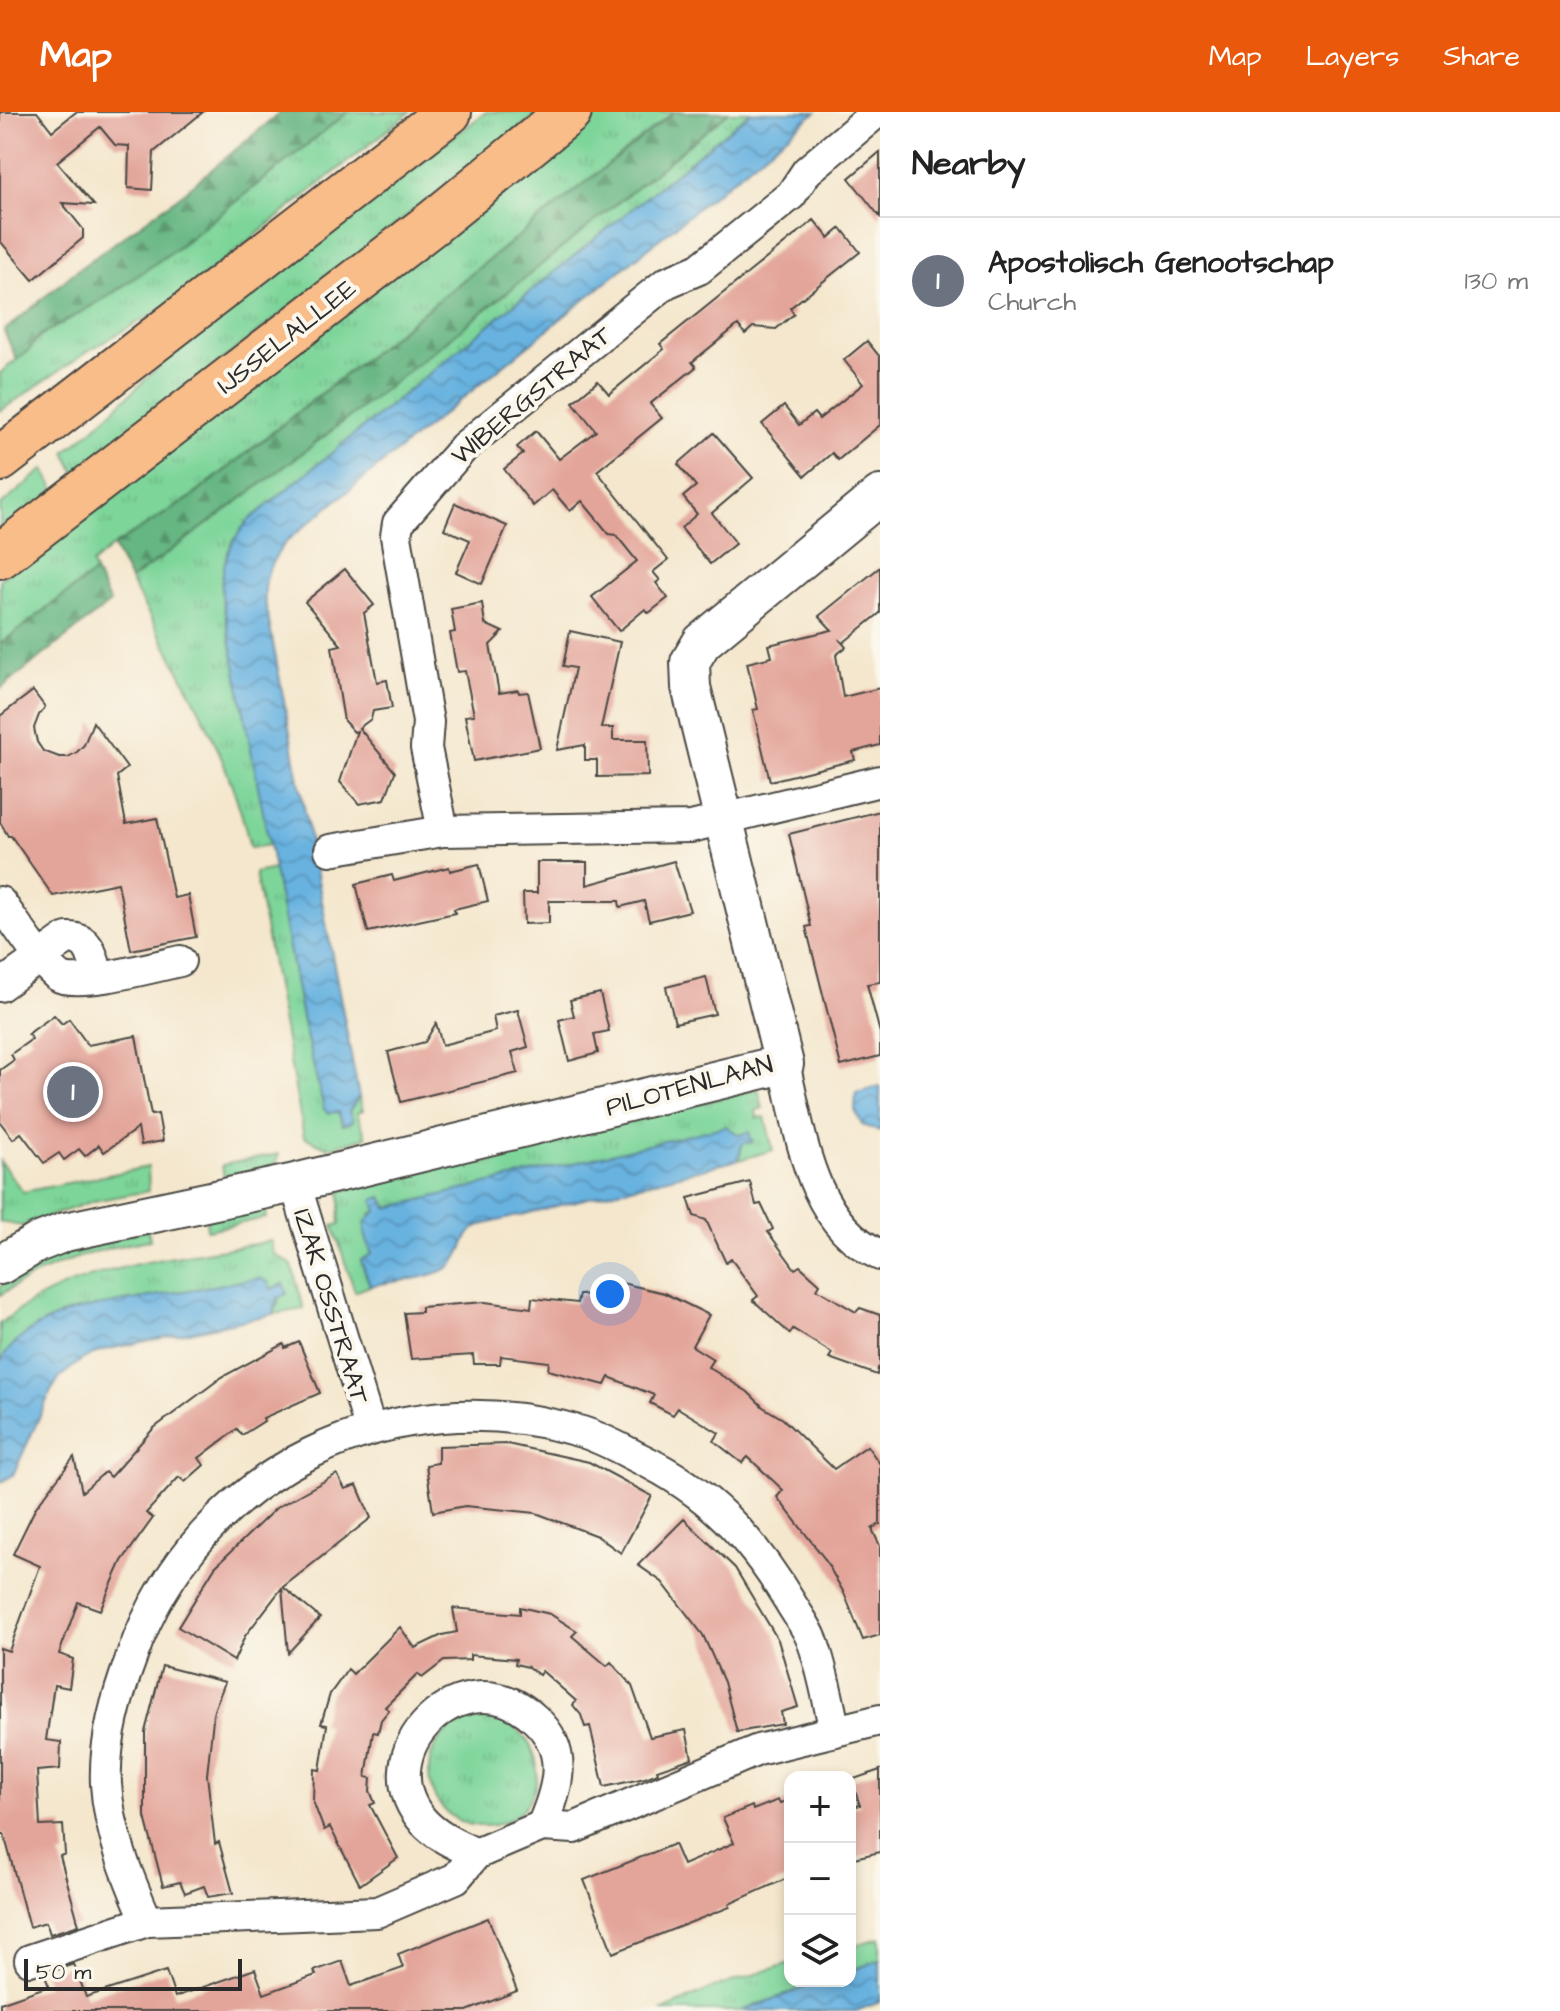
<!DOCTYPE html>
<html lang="en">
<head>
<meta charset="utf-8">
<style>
	body { margin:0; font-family:"Architects Daughter",sans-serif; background:#f2f2f2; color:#222 }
	.controls { position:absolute; right:24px; bottom:24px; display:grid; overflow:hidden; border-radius:16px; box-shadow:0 4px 12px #0003 }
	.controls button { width:72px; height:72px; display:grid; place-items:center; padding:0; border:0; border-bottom:2px solid #e0e0e0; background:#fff; color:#222; font:40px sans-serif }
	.scale { position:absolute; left:24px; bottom:20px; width:218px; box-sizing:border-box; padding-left:8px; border:4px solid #2b2b2b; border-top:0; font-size:22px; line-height:28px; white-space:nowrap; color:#2b2b2b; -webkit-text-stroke:6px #fbf7ec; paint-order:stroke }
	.you { position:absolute; left:610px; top:1182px; width:28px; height:28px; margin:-20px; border:6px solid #fff; border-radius:50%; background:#1a73e8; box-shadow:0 0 0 12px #1a73e833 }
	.badge { display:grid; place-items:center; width:52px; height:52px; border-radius:50%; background:#ea580c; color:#fff; font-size:26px; font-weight:700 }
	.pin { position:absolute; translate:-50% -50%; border:4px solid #fff; box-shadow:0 2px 8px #0006 }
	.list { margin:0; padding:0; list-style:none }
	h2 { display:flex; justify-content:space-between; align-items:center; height:104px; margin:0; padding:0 32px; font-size:34px }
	h2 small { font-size:26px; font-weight:400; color:#767676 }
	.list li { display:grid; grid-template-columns:52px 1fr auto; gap:24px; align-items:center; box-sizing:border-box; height:128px; padding:0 32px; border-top:2px solid #e0e0e0 }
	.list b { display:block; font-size:30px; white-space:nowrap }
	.list p { margin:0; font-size:26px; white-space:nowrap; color:#767676 }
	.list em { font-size:26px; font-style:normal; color:#767676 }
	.icon { flex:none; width:44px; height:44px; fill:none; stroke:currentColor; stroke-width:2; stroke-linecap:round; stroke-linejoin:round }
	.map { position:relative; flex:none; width:880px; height:1899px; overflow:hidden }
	header { display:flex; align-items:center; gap:48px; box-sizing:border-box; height:112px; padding:0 40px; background:#ea580c; color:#fff }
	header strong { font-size:38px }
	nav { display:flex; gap:44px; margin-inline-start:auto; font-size:28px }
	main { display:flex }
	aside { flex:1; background:#fff }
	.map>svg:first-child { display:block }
	.grass { fill:url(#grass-tufts); stroke:#548062; stroke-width:2 }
	.forest { fill:url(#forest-firs); stroke:#487056; stroke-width:2 }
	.water { fill:url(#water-waves); stroke:#4a6e86; stroke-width:2 }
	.building { fill:#e3a49a }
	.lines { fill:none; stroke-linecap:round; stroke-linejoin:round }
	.minor-casing { stroke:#494743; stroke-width:34 }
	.tertiary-casing { stroke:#494743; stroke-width:42 }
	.primary-casing { stroke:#494743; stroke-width:48 }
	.minor { stroke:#fff; stroke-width:30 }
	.tertiary { stroke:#fff; stroke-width:38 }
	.primary { stroke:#f8bd89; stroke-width:44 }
	.labels { text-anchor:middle; stroke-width:8; stroke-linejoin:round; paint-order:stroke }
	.street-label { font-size:26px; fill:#2b2b2b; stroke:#fbf7ec }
</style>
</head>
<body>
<header>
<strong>Map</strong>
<nav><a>Map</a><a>Layers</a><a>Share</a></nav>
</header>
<main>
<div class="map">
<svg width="880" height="1899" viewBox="0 0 880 1899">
	<defs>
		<pattern id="grass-tufts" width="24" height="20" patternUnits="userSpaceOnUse" patternTransform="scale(2)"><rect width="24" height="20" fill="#7dd59a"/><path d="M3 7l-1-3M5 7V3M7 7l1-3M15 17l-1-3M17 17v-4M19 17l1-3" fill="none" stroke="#6cb785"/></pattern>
		<pattern id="forest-firs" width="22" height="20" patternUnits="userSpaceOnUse" patternTransform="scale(2)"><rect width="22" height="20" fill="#66b682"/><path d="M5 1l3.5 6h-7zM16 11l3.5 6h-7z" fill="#54946b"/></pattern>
		<pattern id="water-waves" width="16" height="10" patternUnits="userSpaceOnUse" patternTransform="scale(2)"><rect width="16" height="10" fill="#68b2e0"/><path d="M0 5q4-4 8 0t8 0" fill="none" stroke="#5691b6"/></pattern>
	</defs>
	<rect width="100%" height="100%" fill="#fbf7ec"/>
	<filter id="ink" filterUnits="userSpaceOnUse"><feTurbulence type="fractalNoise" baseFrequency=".0125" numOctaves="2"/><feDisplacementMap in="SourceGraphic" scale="16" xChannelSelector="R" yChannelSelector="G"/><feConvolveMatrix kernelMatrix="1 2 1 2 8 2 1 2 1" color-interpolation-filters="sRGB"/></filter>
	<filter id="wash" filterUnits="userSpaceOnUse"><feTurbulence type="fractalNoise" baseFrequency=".006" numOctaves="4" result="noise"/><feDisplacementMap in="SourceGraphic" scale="32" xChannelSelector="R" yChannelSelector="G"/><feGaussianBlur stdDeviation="1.8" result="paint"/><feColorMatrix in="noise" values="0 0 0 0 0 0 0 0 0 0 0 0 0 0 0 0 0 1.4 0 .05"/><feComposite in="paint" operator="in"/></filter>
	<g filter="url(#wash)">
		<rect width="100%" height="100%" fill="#f4e7cd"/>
		<!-- grass -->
		<g class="grass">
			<path d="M348 0H410L167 194 88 239 0 299V261L30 237 39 225 107 185 176 137Z"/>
			<path d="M486 0H540L76 362 65 340 90 320 165 249Z"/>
			<path d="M596 0H674L191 385 113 434 92 452 95 460 0 532V467Z"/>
			<path d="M729 0H751L248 409 222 485 270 733 250 736C230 640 176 554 130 468 337 321 533 160 729 0Z"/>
			<path d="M44 357 55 378 0 421V394Z"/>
			<path d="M274 757 303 910 324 997 338 1000 344 1012 349 999 359 985 363 998 357 1001 366 1025 328 1036 304 1025 255 761Z"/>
			<path d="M758 977 763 996 756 998 757 1006 765 1005 773 1038 739 1048 742 1032 749 1021 387 1096 382 1085 374 1088 377 1099 371 1102 368 1131 372 1142 361 1149 370 1174 355 1180 333 1114 340 1112C338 1099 342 1091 340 1079Z"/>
			<path d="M279 1042 275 1054 224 1065 222 1053Z"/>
			<path d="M0 1049 23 1080 148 1055 149 1079 93 1089 22 1114 0 1110Z"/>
			<path d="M264 1094 266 1106 207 1118 206 1105Z"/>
			<path d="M148 1117 150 1128C96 1136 47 1153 0 1183V1175L52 1142Z"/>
			<path d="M271 1129 273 1141 292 1153 304 1197 274 1202 283 1172 270 1177 259 1166 77 1198 58 1204 0 1249V1212C73 1151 181 1146 271 1129Z"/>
			<circle cx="483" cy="1660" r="54"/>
			<path d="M880 1826V1848L850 1859V1834Z"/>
			<path d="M790 1851V1869H823L741 1899H661L713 1876Z"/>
		</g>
		<!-- forest -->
		<g class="forest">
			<path d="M281 0H348L176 137 107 185 39 224 30 237 17 248 4 219 76 159 182 82Z"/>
			<path d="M674 0H729C533 160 337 321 130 468L113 434 192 385Z"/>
			<path d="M95 460 110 491 0 577V532Z"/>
		</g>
		<!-- water -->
		<g class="water">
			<path d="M751 0H816L289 427C272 446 263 463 265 489L359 985 349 999 353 1009 343 1013 338 1000 328 1001 324 997 303 910 222 485C220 454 228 432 248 409Z"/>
			<path d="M880 974V1019L862 1013 855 998 856 981Z"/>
			<path d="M726 1014 739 1023 749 1020 752 1030 742 1032 738 1048 478 1114C464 1123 464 1139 454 1151 440 1167 392 1169 370 1174L361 1148 372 1142C365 1125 358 1110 377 1099L373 1088 382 1085 387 1096Z"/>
			<path d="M259 1166 268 1170 271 1177 284 1172 287 1182 277 1186 274 1202 100 1239 83 1247 60 1265 51 1279 13 1363 0 1371V1249C34 1197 100 1194 155 1184 189 1178 224 1172 259 1166Z"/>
			<path d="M880 1848V1890L856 1899H741L823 1869H850V1859Z"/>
		</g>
		<g id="blocks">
			<!-- building -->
			<g class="building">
				<path d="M0 0H37L52 19 76 0H203L154 40 152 78 128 76 129 34 115 33 100 15 57 50 94 93 62 91 83 117V126L33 168 0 129Z"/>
				<path d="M880 40V105L849 66Z"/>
				<path d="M814 108 829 126 841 116 860 140 790 196 794 202 776 217 753 215 745 222 738 213 692 250 696 255 650 292 662 306 597 359 668 448 653 460 660 468 656 471 668 486 649 501 645 497 619 519 592 485 637 449 616 423 609 422 582 389 570 399 552 378 533 394 504 357 523 342 517 335 536 319 559 347 596 319 573 290 598 269 609 282 664 237 660 232Z"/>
				<path d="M867 229 880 245V313L838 348 832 341 805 364 762 312 784 294 799 313 814 301 819 307 863 272 844 248Z"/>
				<path d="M714 321 753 366 712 401 736 431 710 452 681 416 697 402 683 385 696 374 678 352Z"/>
				<path d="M455 391 507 414 482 472 456 460 470 428 444 417Z"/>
				<path d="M880 455V501L843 531 839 527 846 535 836 543 843 585 880 576V633L853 640 855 648 770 669 753 598 758 597 747 551 772 545 769 533 832 518 819 504Z"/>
				<path d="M345 457 374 493 364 501 377 570 387 568 392 596 373 599 371 607 359 616 395 660 385 687 359 692 340 670 357 619 354 620 344 609 342 597 332 535 341 533 305 490Z"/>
				<path d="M482 491 485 512 503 520 490 533 499 581 518 578 519 581 528 580 540 636 474 649 465 604 474 603 465 559 457 560 450 521 455 520 451 497Z"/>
				<path d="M570 519 620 530 601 616H613V628H647L648 664 597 665V648H585V633L557 638 575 556 563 554Z"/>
				<path d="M33 579 45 595 39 603 34 616 37 630 43 639 59 645H68L77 640 84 633 93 610 127 656 117 664 126 712 157 706 174 786 188 783 196 825 131 838 118 771 53 784 11 724H8L0 710V604Z"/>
				<path d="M880 699V870L867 872 880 921V944L841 954 806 815 811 814 789 722Z"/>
				<path d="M674 749 690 799 649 809 644 789 620 795 619 789H549V811L524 812 523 781H537V750H587V773Z"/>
				<path d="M479 752 488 789 454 797 455 801 368 820 356 772 392 763 394 769 449 755 450 759Z"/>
				<path d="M706 865 715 902 675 911 666 875Z"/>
				<path d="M600 881 609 919 594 922 598 941 569 949 559 908 574 904 570 888Z"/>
				<path d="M518 898 528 935 512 940 518 961 401 990 388 940 425 930 436 911 442 933 496 919 493 904Z"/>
				<path d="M54 903 62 912 69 907 88 933 136 924 151 1003 158 1002 163 1029 141 1033 138 1016 104 1040 99 1033 85 1044 79 1037 64 1048 59 1041 44 1051 21 1021 13 1027 0 1010V958L14 948 11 942 32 927 28 922Z"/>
				<path d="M750 1070 756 1093 761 1092 773 1117 768 1120 795 1157 800 1154 820 1172 817 1177 856 1200 860 1196 880 1203V1257L878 1256 877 1263 829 1246 832 1241 793 1217 790 1222 753 1188 758 1184 731 1147 726 1151 706 1108 694 1104 688 1086Z"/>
				<path d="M609 1168 664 1181 709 1203 692 1234 713 1247 708 1255 748 1280 763 1295 783 1307 834 1357 867 1334 880 1352V1412L872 1417 880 1434V1523L863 1528 844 1481 824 1446 777 1385 783 1378 748 1345 742 1351 714 1329 719 1321 678 1296 673 1303 650 1291 654 1283 609 1265 605 1273 548 1258 549 1250 501 1244 500 1252H474L473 1243 411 1247 404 1201 421 1200V1195L485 1190 531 1196 532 1186 577 1191 579 1183 609 1181Z"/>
				<path d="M299 1230 320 1281 263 1306 264 1309 242 1323 237 1317 199 1346 204 1353 185 1370 179 1365 146 1401 153 1406 122 1449 100 1498 78 1490 59 1542 73 1547 69 1576 54 1573 46 1628 61 1630 60 1657 37 1659 40 1714 63 1713 65 1742 60 1744 79 1813 50 1822 46 1810 29 1815 4 1722H0V1536L9 1539 40 1454 13 1442 36 1395 74 1345 82 1380 105 1360 110 1365 154 1316 222 1265 284 1232 285 1236Z"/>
				<path d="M507 1332 589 1350 652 1384 621 1441 597 1424 536 1401 465 1394 433 1400 426 1353 438 1351V1334Z"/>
				<path d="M337 1362 345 1377 357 1373 371 1406 283 1475 320 1506 288 1541 282 1476 245 1524 234 1549 178 1515 215 1455 276 1396Z"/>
				<path d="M684 1407 735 1456 778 1528 798 1595 781 1600 783 1612 737 1620 724 1570 703 1523 662 1470 638 1453Z"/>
				<path d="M520 1495 550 1502 577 1519 572 1524 607 1554 611 1550 632 1574 650 1625 686 1618 692 1646 657 1658 658 1661 645 1666 604 1675 590 1614 585 1615 581 1603 573 1593 576 1589 542 1559 539 1563 528 1555 515 1552 516 1547 470 1543V1548L444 1549 422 1566 418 1562 385 1595 389 1598 381 1608 378 1621 373 1620 366 1665 371 1666 370 1679 375 1691 370 1693 398 1746 360 1773 330 1715 324 1718 313 1689 314 1657 320 1658 327 1613 321 1612 330 1582 348 1557 353 1562 400 1515 415 1536 442 1523 457 1520 453 1496 520 1502Z"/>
				<path d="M162 1554 225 1570 214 1598 207 1663 215 1732 219 1730 233 1781 208 1785 204 1774 185 1781 180 1770 163 1774 145 1705V1620Z"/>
				<path d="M880 1658V1740L850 1747V1696L860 1693 851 1668Z"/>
				<path d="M778 1688 780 1691 790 1688V1765L729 1792 730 1795 613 1841 584 1768 674 1732 683 1753 734 1731 723 1706 752 1694 753 1698Z"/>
				<path d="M488 1806 517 1879 467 1899H0V1891L49 1874 44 1862 74 1852 86 1885 166 1859 175 1885 255 1857 264 1882 316 1863 314 1859 342 1849 351 1874 403 1856 398 1842Z"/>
			</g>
		</g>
	</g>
	<g filter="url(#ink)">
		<use href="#blocks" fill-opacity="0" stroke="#494743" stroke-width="2"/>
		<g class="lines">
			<!-- minor casing -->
			<g class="minor-casing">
				<g id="minor">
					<path d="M443 719 426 636 428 610 396 424 398 411 464 335 666 171 699 157 791 83 807 59 877 0"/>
					<path d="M330 738 443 719 691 715 880 669"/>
					<path d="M0 790C13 807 42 853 58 864 76 876 157 854 180 849"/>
					<path d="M0 874 67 826C91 825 93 846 98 865"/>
					<path d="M784 952C801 1019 808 1110 880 1143"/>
					<path d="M295 1071 370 1316"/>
					<path d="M476 1742C458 1733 439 1726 424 1710 362 1642 464 1540 535 1607 570 1639 558 1677 542 1714"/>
					<path d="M147 1809 377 1800 456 1766 476 1742 511 1727 542 1714 574 1716 758 1638 880 1608"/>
					<path d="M30 1848 147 1809C128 1765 109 1720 106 1672 104 1628 117 1584 132 1544 198 1357 394 1264 582 1320 602 1326 621 1337 639 1346 708 1379 751 1425 790 1490 797 1502 807 1515 812 1528 823 1557 828 1589 835 1619"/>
				</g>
			</g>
			<!-- tertiary casing -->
			<g class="tertiary-casing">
				<path id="tertiary" d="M0 1153 37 1131 65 1120 295 1071 784 952 691 575 690 550 702 530 880 383"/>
			</g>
			<!-- primary casing -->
			<g class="primary-casing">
				<g id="primary">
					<path d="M0 347 449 0"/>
					<path d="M0 444 434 110 569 0"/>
				</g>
			</g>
			<!-- minor -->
			<use href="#minor" class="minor"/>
			<!-- tertiary -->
			<use href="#tertiary" class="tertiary"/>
			<!-- primary -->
			<use href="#primary" class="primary"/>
		</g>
	</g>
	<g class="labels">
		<!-- street labels -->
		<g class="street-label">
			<text transform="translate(286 224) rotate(-38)" y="9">IJSSELALLEE</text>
			<text transform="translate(531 283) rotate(-40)" y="9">WIBERGSTRAAT</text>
			<text transform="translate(689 973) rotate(-15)" y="9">PILOTENLAAN</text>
			<text transform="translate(332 1194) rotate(73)" y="9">IZAK OSSTRAAT</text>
		</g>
	</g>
</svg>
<div class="controls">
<button>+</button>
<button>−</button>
<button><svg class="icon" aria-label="layers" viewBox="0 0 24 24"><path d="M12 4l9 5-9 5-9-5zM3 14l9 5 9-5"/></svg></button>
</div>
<div class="scale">50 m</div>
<div class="you"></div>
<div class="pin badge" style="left:73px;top:980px;background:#6b7280">1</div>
</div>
<aside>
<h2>Nearby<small></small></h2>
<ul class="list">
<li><span class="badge" style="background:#6b7280">1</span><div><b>Apostolisch Genootschap</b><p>Church</p></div><em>130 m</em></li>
</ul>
</aside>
</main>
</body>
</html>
